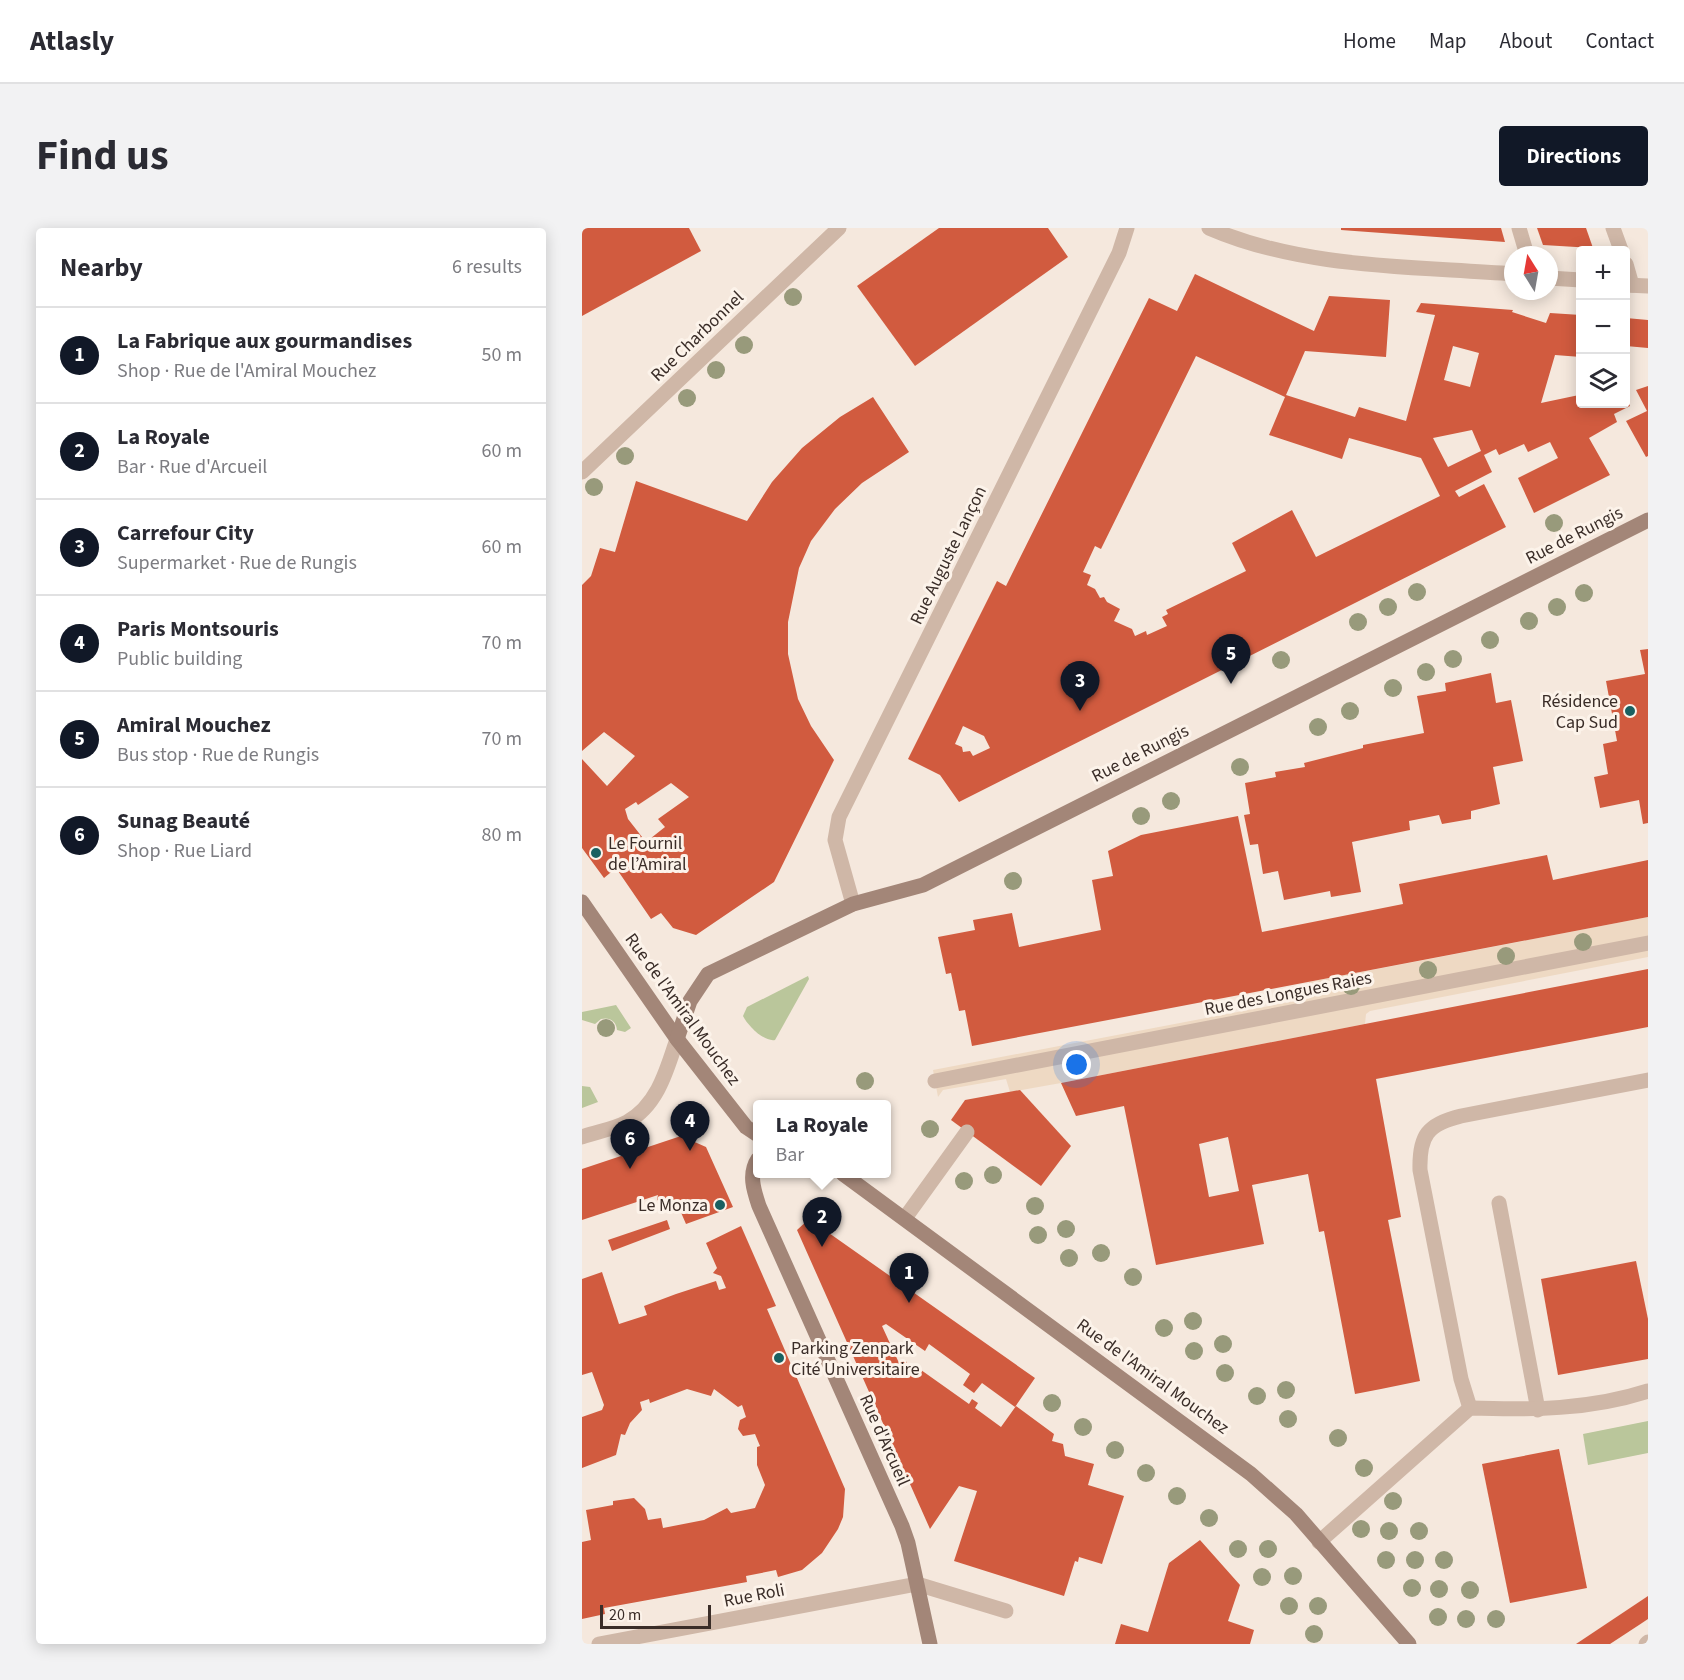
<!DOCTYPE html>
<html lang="en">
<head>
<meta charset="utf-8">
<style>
	body { margin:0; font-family:"Source Sans 3",sans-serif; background:#f2f2f3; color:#2b2b33 }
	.controls { position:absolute; right:18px; top:18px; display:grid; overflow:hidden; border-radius:6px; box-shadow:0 3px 15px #0003 }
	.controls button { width:54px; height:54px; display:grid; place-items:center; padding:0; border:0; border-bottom:2px solid #e1e1e2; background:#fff; color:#2b2b33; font:30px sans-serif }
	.compass { position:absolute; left:922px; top:18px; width:54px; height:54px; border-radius:50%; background:#fff; box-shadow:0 3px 15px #0003; rotate:349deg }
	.scale { position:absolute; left:18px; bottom:15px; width:111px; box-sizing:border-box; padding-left:6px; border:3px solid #3a2d28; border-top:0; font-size:16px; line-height:21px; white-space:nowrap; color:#3a2d28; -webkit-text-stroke:4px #fcf3ea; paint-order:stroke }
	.you { position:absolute; left:495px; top:837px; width:21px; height:21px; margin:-15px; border:4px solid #fff; border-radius:50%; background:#1a73e8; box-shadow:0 0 0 9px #1a73e833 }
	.badge { display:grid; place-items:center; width:39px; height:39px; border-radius:50%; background:#111827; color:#fff; font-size:20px; font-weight:700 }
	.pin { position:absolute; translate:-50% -50px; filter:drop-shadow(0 2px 3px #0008) }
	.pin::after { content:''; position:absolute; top:32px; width:21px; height:18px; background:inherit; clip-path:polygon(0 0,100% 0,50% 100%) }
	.popup { position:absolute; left:171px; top:872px; width:138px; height:78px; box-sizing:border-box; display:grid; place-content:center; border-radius:6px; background:#fff; filter:drop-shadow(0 2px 4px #0005); font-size:20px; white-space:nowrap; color:#7c7c81 }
	.popup b { font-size:22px; color:#2b2b33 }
	.popup::after { content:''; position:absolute; left:50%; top:100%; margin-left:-12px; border:12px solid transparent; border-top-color:#fff }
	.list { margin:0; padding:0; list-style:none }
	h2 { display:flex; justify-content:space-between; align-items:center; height:78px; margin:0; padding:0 24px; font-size:26px }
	h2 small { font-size:20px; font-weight:400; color:#7c7c81 }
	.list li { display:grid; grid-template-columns:39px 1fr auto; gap:18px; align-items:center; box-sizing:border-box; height:96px; padding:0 24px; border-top:2px solid #e1e1e2 }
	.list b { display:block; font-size:22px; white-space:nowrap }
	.list p { margin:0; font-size:20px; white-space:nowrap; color:#7c7c81 }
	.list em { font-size:20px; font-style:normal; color:#7c7c81 }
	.icon { flex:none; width:33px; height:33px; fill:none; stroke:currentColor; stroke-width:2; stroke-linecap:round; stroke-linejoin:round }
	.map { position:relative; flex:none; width:1066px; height:1416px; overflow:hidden; border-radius:6px }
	header { display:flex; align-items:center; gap:36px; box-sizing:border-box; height:84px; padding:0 30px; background:#fff; border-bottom:2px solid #e1e1e2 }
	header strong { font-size:28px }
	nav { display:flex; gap:33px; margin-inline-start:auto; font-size:21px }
	.intro { display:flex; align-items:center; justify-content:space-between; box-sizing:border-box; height:144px; padding:0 36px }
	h1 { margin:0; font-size:42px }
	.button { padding:15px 27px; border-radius:6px; background:#111827; color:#fff; font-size:21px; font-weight:700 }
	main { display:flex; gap:36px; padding:0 36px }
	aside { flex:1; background:#fff; border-radius:6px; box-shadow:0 3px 15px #0003 }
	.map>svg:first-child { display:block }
	.green { fill:#bac69b }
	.plaza { fill:#eed9c3 }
	.building { fill:#d15b3f; fill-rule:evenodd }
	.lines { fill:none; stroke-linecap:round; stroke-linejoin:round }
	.lane { stroke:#cfb7a7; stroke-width:15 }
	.street { stroke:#cfb7a7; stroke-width:15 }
	.secondary { stroke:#a38678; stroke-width:15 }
	.tree { fill:#989a7b }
	.poi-dot { fill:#196061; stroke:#fcf3ea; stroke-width:2 }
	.labels { text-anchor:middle; stroke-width:6; stroke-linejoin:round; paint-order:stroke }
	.street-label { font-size:18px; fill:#3a2d28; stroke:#fcf3ea }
	.poi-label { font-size:18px; fill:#3a2d28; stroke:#fcf3ea; text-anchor:end }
</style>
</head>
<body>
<header>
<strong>Atlasly</strong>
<nav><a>Home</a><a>Map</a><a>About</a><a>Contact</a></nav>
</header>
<div class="intro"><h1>Find us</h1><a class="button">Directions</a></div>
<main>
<aside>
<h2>Nearby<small>6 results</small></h2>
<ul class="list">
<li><span class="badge">1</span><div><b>La Fabrique aux gourmandises</b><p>Shop · Rue de l'Amiral Mouchez</p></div><em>50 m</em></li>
<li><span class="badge">2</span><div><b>La Royale</b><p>Bar · Rue d'Arcueil</p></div><em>60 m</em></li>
<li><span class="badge">3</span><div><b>Carrefour City</b><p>Supermarket · Rue de Rungis</p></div><em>60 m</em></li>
<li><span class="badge">4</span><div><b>Paris Montsouris</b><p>Public building</p></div><em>70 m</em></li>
<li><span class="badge">5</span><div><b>Amiral Mouchez</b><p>Bus stop · Rue de Rungis</p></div><em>70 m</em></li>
<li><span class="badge">6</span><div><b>Sunag Beauté</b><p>Shop · Rue Liard</p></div><em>80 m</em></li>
</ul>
</aside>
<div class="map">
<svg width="1066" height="1416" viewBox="0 0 1066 1416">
	<rect width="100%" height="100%" fill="#f5e8dd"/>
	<!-- green -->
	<g class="green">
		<path d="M226 748 227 751 193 812C182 814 166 798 161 788L165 779Z"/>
		<path d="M34 777 49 800 43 804 35 802C34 793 28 789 19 791L13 796 0 792V784Z"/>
		<path d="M0 858 8 859 16 874 0 880Z"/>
		<path d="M1066 1193V1225L1006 1237 1001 1206Z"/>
	</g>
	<!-- plaza -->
	<path class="plaza" d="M1066 689V729L788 783 784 786 783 796 479 855 428 864 424 851 361 862 356 869 351 842 729 770 727 754Z"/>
	<!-- building -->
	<g class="building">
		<path d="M0 0H107L119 23 0 88Z"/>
		<path d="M357 0H466L486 29 333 138 275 58Z"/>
		<path d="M759 0H919L923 14 759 2Z"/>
		<path d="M955 0H1004L1011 20 961 17Z"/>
		<path d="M613 46 732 103 747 68 808 72 804 129 723 123 704 167 773 189 777 179 824 193 853 87 834 84 839 75 931 82 930 84 964 95 968 85 999 87V129L973 127 959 175 997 167 999 178 1044 176V169L1048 178 1032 186 1035 194 1007 210 1028 247 952 285 936 250 976 230 968 214 946 224 942 216 917 227 914 221 902 227 910 244 873 263 877 269 902 256 924 299 377 574 358 547 326 531 415 353 424 358 567 70 595 83ZM871 118 897 125 888 159 862 152ZM614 128 703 169 687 207 760 231 767 210 839 230 858 268 734 329 710 282 650 315 664 343 584 382 586 386 580 389 585 398 565 407 564 403 553 408 550 401 532 393 538 381 525 374 522 369 518 370 513 361 505 357 509 347 501 344 513 318 519 321ZM890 202 899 223 866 239 851 210ZM381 498 402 508 408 520 391 528 388 523 381 524 380 519 373 516Z"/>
		<path d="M1044 90 1066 92V120L1044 118Z"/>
		<path d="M1066 158V228L1064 229 1044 193 1065 183 1054 162Z"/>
		<path d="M291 169 327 224 280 255 253 281 229 313 217 340 206 394V426L216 471 229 498 252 532 192 654 114 707 91 700 79 685 69 691 34 640 22 650 0 620V531L25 558 53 528 22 504 0 523V357L9 348 18 320 33 324 54 253 165 293 190 254 220 220 258 189ZM89 555 107 569 76 591 83 599 64 614 46 591 43 581 54 574 56 577Z"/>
		<path d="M1066 421V595L1061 596 1057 572 1018 580 1012 549 1026 546 1021 516 1035 513 1024 453 1063 446 1058 422Z"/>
		<path d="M909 445 914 475 929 472 941 533 911 539 918 576 889 583V591L860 596 857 587 827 593 828 602 770 614 779 664 749 669 748 663 702 672 696 643 681 646 676 616 668 617 662 587 668 586 663 555 694 549 693 544 723 539 722 535 781 520V517L842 505 835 468 864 463 863 455Z"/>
		<path d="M656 588 680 704 821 676 817 656 965 627 971 652 1066 632V689L390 818 383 782 377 783 369 745 364 746 356 709 393 702 391 692 430 685 437 719 519 702 510 652 531 648 526 623 559 607Z"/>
		<path d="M1066 741V799L794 851 819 989 806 992 838 1153 799 1161 773 1166 742 1003 737 1004 726 946 670 957 682 1016 574 1037 542 878 494 888 479 855ZM646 909 657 963 627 969 617 916Z"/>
		<path d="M438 862 489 918 459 958 369 892 383 872Z"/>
		<path d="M99 908 124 919 151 979 104 996 94 973 85 970 83 975 75 972 76 967 0 992V941Z"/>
		<path d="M227 991 453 1150 433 1179 400 1155 392 1165 381 1157 388 1146 347 1116 343 1123 304 1096 300 1098 317 1135 324 1133 328 1142 332 1137 387 1176 390 1171 396 1175 393 1180 419 1199 434 1178 472 1206 470 1213 481 1216 483 1228 512 1236 506 1257 542 1268 520 1336 497 1329 496 1334 493 1333 482 1368 372 1333 395 1263 377 1258 348 1301 215 1002Z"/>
		<path d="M85 992 88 1001 30 1023 26 1012Z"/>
		<path d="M159 998 194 1078 185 1081 263 1261 261 1289 256 1301 240 1325 220 1342 196 1349 194 1342 164 1348 165 1354 22 1380 23 1386 0 1391V1314L9 1312 4 1282 31 1277V1273L52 1270 63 1281 66 1292 79 1290 81 1300 122 1292 145 1280 149 1285 173 1280 183 1257 175 1237V1219L178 1218 173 1206 161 1208 156 1201 158 1192 164 1189 160 1177 156 1179 132 1161 129 1168 105 1161 68 1175 67 1171 58 1174 60 1182 48 1195 43 1207 39 1206 34 1227 0 1240V1189L20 1182 22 1177 10 1144 0 1147V1051L20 1044 37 1096 65 1087 62 1078 94 1066 134 1053 137 1062 144 1060 139 1048 131 1045 135 1040 124 1015Z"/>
		<path d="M1054 1033 1066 1091V1131L976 1147 959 1051Z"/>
		<path d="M977 1221 1005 1360 928 1375 900 1236Z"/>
		<path d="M618 1312 658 1357 646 1393 672 1402 668 1416H533L539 1396 566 1404 587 1335Z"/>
		<path d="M1066 1368V1391L1057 1397 1028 1416H994Z"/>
	</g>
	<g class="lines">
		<!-- lane -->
		<g class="lane">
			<path d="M917 975 956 1182"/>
			<path d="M323 990 385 904"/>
			<path d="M888 1180 879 1151 838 942C837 907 846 896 879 888L1066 852"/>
			<path d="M737 1314 888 1180C949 1182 1008 1182 1066 1163"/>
			<path d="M335 1356 424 1383"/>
			<path d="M1064 1416 1066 1414"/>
		</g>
		<!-- street -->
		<g class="street">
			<path d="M627 0C722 41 830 38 931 46"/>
			<path d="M937 0 945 27"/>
			<path d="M1031 0 1039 22"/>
			<path d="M1044 36 1050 57"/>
			<path d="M967 50 999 52"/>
			<path d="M1044 57 1066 58"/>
			<path d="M0 244 257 0"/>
			<path d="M271 676 253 612 257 589 537 25 545 0"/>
			<path d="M353 853 1066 715"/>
			<path d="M0 909C14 904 32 901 45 894 76 877 85 841 95 811"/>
			<path d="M17 1416 335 1356"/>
		</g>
		<!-- secondary -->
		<g class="secondary">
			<path d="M0 674 95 811 164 899 176 907"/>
			<path d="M95 811 108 773 126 746 271 676 341 657 1066 292"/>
			<path d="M176 931C166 946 172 963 177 978L320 1298 326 1315 348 1416"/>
			<path d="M261 946 669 1246 714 1286 827 1416"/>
		</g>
	</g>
	<!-- trees -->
	<g class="tree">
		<circle cx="211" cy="69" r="9"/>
		<circle cx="162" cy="117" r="9"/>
		<circle cx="134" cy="142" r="9"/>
		<circle cx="105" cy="170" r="9"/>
		<circle cx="43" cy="228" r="9"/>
		<circle cx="12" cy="259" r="9"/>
		<circle cx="972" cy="295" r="9"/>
		<circle cx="835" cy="364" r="9"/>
		<circle cx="1002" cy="365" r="9"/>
		<circle cx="806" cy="379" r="9"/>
		<circle cx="975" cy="379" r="9"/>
		<circle cx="947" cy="393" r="9"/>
		<circle cx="776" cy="394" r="9"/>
		<circle cx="908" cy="412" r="9"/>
		<circle cx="871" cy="431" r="9"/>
		<circle cx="699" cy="432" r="9"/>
		<circle cx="844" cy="444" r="9"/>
		<circle cx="811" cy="460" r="9"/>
		<circle cx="768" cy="483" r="9"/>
		<circle cx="736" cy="499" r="9"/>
		<circle cx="658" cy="539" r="9"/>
		<circle cx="589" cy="573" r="9"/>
		<circle cx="559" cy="588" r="9"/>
		<circle cx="431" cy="653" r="9"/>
		<circle cx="1001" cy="714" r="9"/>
		<circle cx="924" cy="728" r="9"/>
		<circle cx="846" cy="742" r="9"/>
		<circle cx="769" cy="758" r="9"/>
		<circle cx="24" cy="800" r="9"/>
		<circle cx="283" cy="853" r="9"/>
		<circle cx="348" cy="901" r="9"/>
		<circle cx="411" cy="947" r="9"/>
		<circle cx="382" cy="953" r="9"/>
		<circle cx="453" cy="978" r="9"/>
		<circle cx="484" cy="1001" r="9"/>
		<circle cx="456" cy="1007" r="9"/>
		<circle cx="519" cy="1025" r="9"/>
		<circle cx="487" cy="1030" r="9"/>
		<circle cx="551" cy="1049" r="9"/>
		<circle cx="611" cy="1093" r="9"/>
		<circle cx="582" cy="1100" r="9"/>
		<circle cx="641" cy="1116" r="9"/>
		<circle cx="612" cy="1123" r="9"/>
		<circle cx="643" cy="1145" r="9"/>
		<circle cx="704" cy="1162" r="9"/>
		<circle cx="675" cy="1168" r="9"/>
		<circle cx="470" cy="1175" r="9"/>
		<circle cx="706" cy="1191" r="9"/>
		<circle cx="501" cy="1199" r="9"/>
		<circle cx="756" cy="1210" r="9"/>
		<circle cx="533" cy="1222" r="9"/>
		<circle cx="782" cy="1240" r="9"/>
		<circle cx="564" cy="1245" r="9"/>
		<circle cx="595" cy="1268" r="9"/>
		<circle cx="811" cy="1273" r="9"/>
		<circle cx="627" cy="1290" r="9"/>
		<circle cx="779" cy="1301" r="9"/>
		<circle cx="807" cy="1303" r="9"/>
		<circle cx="837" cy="1303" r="9"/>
		<circle cx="656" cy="1321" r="9"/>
		<circle cx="686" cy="1321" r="9"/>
		<circle cx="804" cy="1332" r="9"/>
		<circle cx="833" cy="1332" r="9"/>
		<circle cx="862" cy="1332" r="9"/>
		<circle cx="711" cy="1348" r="9"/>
		<circle cx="680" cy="1349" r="9"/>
		<circle cx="830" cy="1360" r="9"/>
		<circle cx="857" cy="1361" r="9"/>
		<circle cx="888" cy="1362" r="9"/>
		<circle cx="707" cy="1378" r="9"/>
		<circle cx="736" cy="1378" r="9"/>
		<circle cx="856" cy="1389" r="9"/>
		<circle cx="884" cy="1391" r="9"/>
		<circle cx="914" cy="1391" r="9"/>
		<circle cx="732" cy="1406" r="9"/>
	</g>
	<!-- markers -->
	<g class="poi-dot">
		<circle cx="1048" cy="483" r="6"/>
		<circle cx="14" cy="625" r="6"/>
		<circle cx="138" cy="977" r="6"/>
		<circle cx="197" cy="1130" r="6"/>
	</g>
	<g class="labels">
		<!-- street labels -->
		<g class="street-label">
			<text transform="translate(115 108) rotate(-44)" y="6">Rue Charbonnel</text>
			<text transform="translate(992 307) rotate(-27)" y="6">Rue de Rungis</text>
			<text transform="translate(366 327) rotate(-64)" y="6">Rue Auguste Lançon</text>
			<text transform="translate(558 525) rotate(-27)" y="6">Rue de Rungis</text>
			<text transform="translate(706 765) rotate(-11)" y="6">Rue des Longues Raies</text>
			<text transform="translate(101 781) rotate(54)" y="6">Rue de l'Amiral Mouchez</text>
			<text transform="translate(571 1148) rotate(36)" y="6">Rue de l'Amiral Mouchez</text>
			<text transform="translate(303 1212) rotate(66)" y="6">Rue d'Arcueil</text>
			<text transform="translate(172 1367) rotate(-11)" y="6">Rue Roli</text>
		</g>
		<!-- poi labels -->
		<g class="poi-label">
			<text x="1036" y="479">Résidence<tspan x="1036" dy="21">Cap Sud</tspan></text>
			<text x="26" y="621" text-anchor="start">Le Fournil<tspan x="26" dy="21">de l’Amiral</tspan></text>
			<text x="126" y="983">Le Monza</text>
			<text x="209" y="1126" text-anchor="start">Parking Zenpark<tspan x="209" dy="21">Cité Universitaire</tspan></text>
		</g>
	</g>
</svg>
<div class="controls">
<button>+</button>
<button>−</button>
<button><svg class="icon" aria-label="layers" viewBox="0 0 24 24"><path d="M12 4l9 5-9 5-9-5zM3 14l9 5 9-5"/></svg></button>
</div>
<svg class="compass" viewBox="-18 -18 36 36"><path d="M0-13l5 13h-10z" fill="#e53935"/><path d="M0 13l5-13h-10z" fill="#7c7c81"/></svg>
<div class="scale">20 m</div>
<div class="you"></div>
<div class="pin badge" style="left:327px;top:1075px">1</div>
<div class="pin badge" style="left:240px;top:1019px">2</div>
<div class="popup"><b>La Royale</b>Bar</div>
<div class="pin badge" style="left:498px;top:483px">3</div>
<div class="pin badge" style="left:108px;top:923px">4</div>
<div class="pin badge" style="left:649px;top:456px">5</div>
<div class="pin badge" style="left:48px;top:941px">6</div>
</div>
</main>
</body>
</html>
